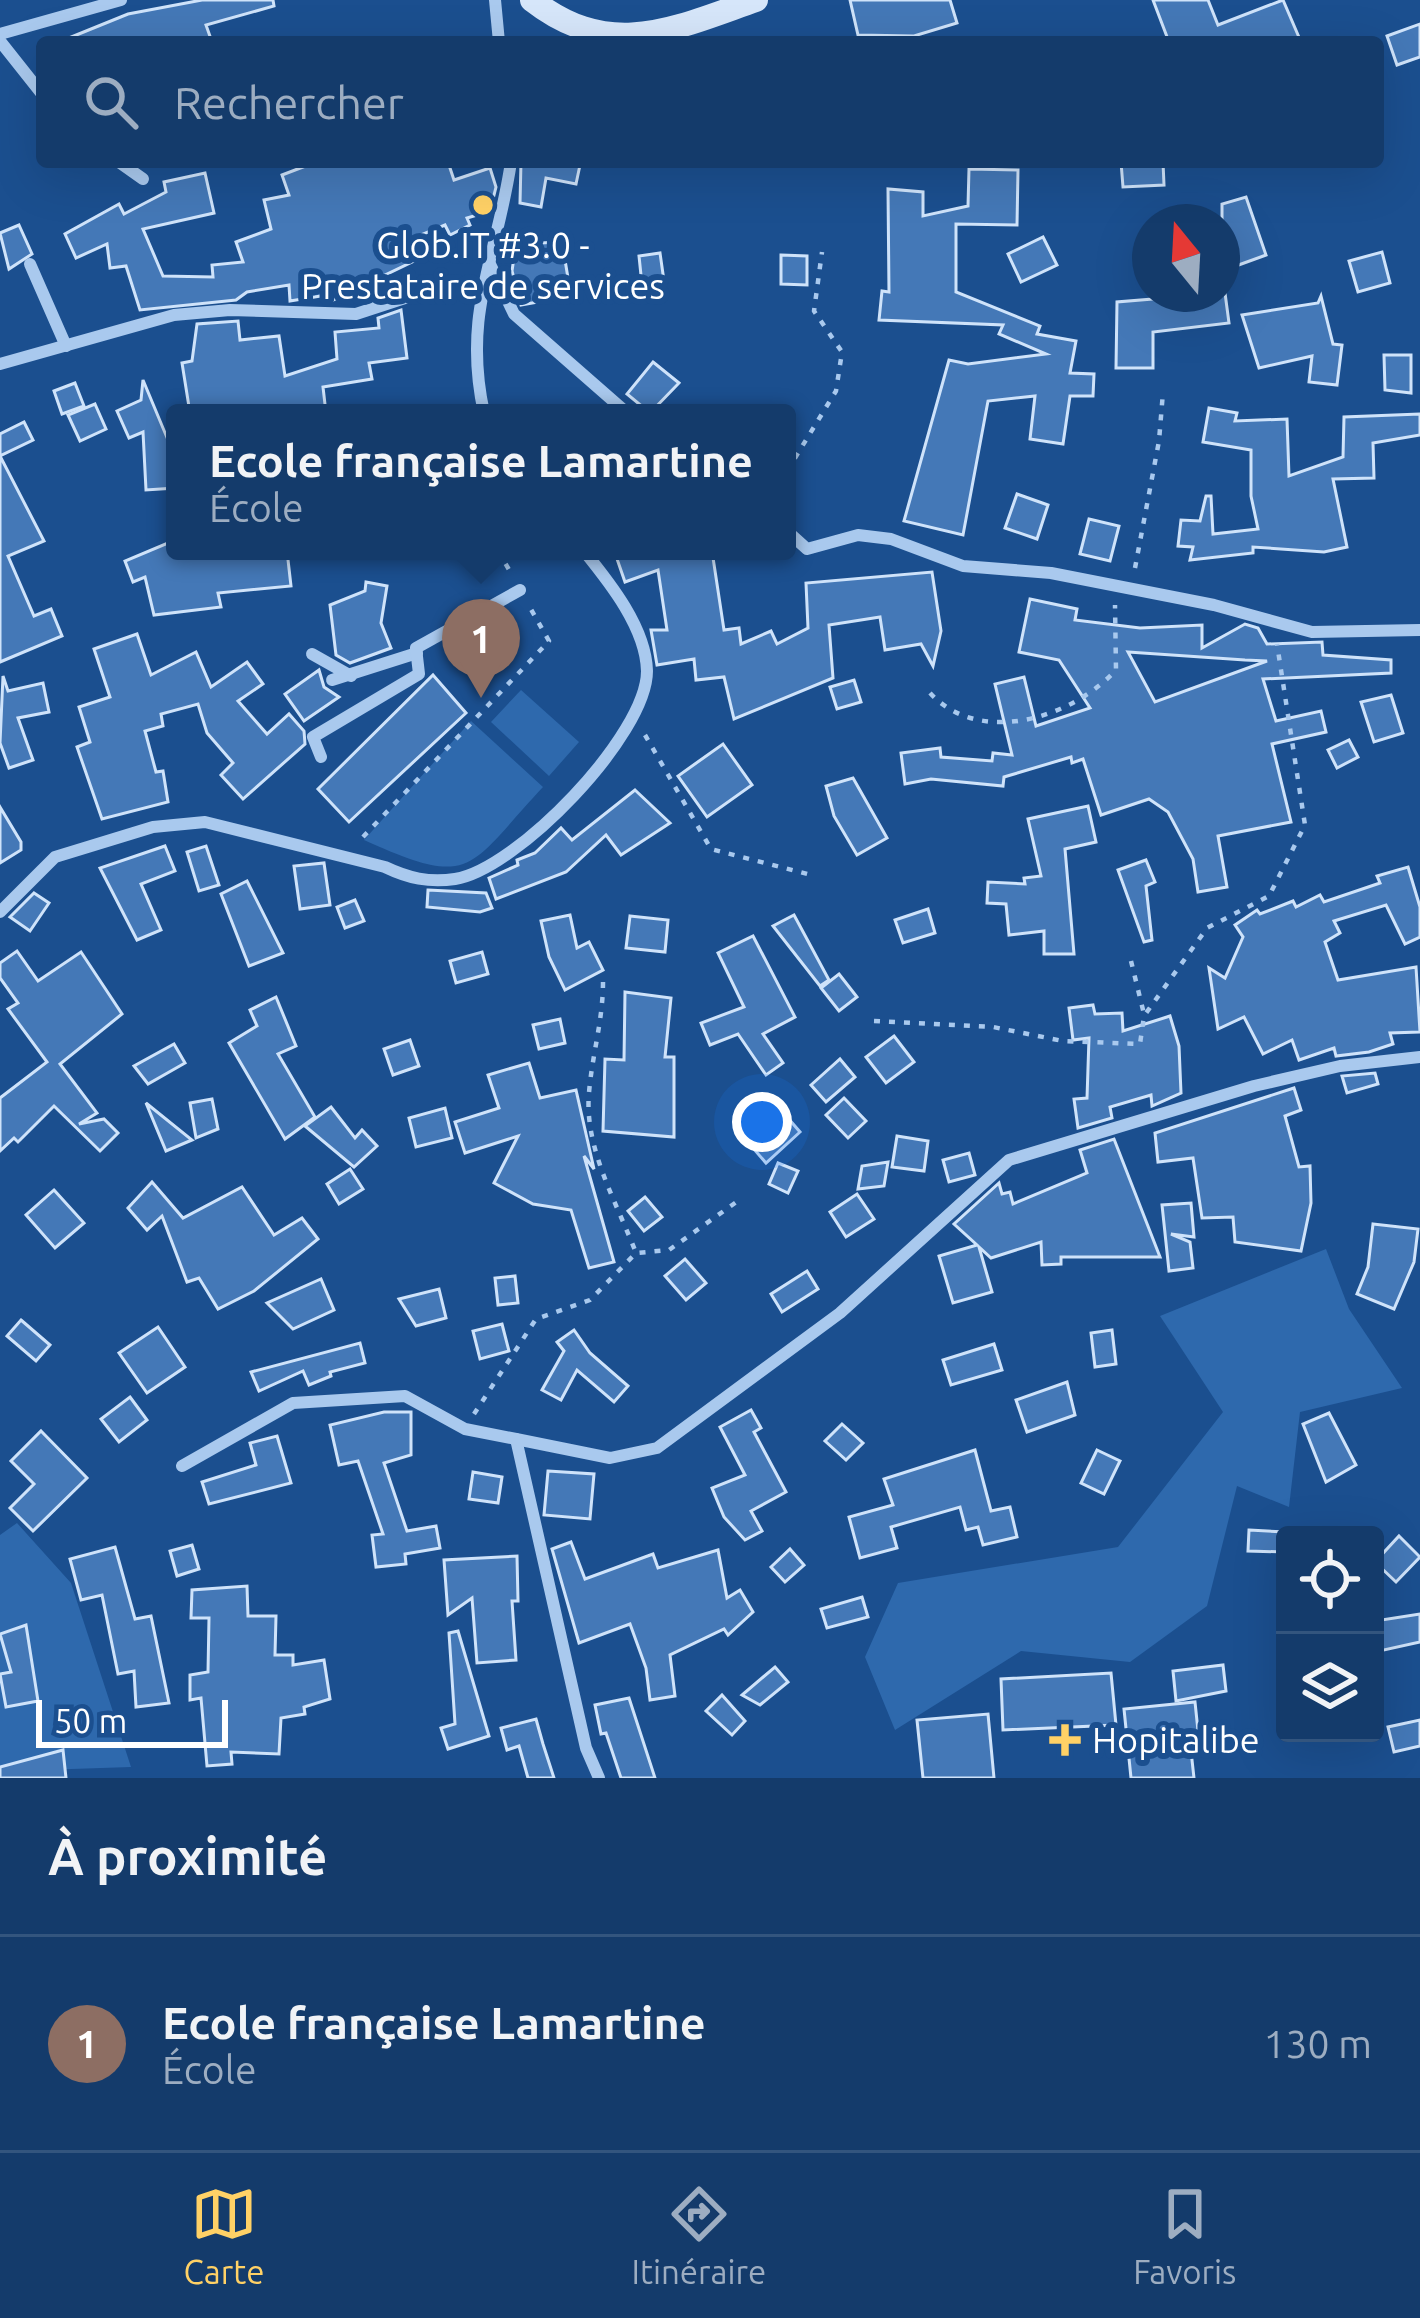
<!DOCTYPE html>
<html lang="fr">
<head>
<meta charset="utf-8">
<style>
	body { margin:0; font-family:Ubuntu,sans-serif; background:#1d4271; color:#f1f3f6 }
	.controls { position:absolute; right:36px; bottom:36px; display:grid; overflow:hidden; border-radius:12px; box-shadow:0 12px 48px #0002 }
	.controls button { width:108px; height:108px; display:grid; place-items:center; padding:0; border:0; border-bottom:3px solid #33557e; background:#143b6b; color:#f1f3f6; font:60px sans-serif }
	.compass { position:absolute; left:1132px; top:204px; width:108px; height:108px; border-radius:50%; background:#143b6b; box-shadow:0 12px 48px #0002; rotate:342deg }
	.scale { position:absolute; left:36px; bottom:30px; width:192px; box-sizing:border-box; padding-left:12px; border:6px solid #fff; border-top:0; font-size:33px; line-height:42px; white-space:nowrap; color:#fff; -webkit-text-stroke:9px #1b4f8f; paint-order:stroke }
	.you { position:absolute; left:762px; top:1122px; width:42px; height:42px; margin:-30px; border:9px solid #fff; border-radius:50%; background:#1a73e8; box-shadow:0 0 0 18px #1a73e833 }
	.badge { display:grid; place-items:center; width:78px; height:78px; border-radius:50%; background:#ffd166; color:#fff; font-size:39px; font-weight:700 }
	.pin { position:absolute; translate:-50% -99px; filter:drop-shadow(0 3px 6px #0008) }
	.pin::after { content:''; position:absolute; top:63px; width:42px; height:36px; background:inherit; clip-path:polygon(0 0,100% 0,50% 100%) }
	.popup { position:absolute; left:166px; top:404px; width:630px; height:156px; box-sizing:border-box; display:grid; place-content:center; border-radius:12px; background:#143b6b; filter:drop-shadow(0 3px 9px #0005); font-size:39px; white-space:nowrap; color:#9dadc1 }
	.popup b { font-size:45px; color:#f1f3f6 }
	.popup::after { content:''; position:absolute; left:50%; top:100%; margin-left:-24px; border:24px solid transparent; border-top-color:#143b6b }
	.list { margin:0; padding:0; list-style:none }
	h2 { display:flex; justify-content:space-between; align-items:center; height:156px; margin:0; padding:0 48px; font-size:51px }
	h2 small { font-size:39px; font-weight:400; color:#9dadc1 }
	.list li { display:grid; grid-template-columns:78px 1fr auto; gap:36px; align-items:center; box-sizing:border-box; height:216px; padding:0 48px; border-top:3px solid #33557e }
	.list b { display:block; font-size:45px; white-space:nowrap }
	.list p { margin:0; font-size:39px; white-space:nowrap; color:#9dadc1 }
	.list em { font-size:39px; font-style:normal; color:#9dadc1 }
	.icon { flex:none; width:66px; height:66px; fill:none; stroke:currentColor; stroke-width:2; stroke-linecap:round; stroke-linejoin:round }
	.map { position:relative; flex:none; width:1420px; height:1778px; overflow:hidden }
	.search { position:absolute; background:#143b6b; box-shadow:0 12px 48px #0002; left:36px; right:36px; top:36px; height:132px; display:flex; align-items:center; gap:30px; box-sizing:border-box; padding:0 42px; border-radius:12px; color:#9dadc1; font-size:45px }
	.sheet { height:372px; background:#143b6b }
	nav { display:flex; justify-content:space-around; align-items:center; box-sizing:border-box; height:168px; border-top:3px solid #33557e; background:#143b6b; font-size:33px; color:#9dadc1 }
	nav a { display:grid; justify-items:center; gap:6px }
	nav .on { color:#ffd166 }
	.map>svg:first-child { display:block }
	.green { fill:#2e69ad }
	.building { fill:#4478b7; stroke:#cfe3fa; stroke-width:3; fill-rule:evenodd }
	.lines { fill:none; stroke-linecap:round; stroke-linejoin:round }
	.path { stroke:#a9c9ee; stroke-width:4.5; stroke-dasharray:6 9; stroke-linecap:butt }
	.street { stroke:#a9c9ee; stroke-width:12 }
	.secondary { stroke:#d6e6fa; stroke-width:24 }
	.poi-dot { fill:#ffd166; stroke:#1b4f8f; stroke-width:4.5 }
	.labels { text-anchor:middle; stroke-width:12; stroke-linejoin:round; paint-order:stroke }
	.poi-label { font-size:36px; fill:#fff; stroke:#1b4f8f }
</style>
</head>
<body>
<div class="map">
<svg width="1420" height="1778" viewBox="0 0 1420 1778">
	<rect width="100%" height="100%" fill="#1b4f8f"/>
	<!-- green -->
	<g class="green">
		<path d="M521 690 579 742 549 776 491 722Z"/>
		<path d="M471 721 543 787C467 868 474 890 364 840Z"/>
		<path d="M1326 1249 1349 1309 1402 1388 1300 1412 1289 1507 1237 1486 1207 1606 1130 1662 1021 1651 895 1730 865 1657 898 1583 1118 1547 1223 1412 1160 1316Z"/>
		<path d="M17 1523 71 1583 131 1767 12 1771 0 1778V1535Z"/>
	</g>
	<!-- building -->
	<g class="building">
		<path d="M202 0H273L274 6 206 25 212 42H59L128 14Z"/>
		<path d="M850 0H950L957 23 914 36 858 35Z"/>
		<path d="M1153 0H1208L1218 25 1283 0 1301 42H1169Z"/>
		<path d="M1420 24V57L1397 65 1387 36Z"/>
		<path d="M316 162H448L454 180 490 168 496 187 493 199 488 198 491 211 467 218 470 225 450 235 445 225 404 242 414 261 333 300V294L290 301 289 285 247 292 236 300 140 310 126 266 110 268 107 244 76 258 65 234 119 204 124 214 166 192 164 182 205 173 214 213 143 229 163 276 213 277 212 265 243 262 236 242 271 229 264 200 289 195 282 175Z"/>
		<path d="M521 162 580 165 576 184 546 178 541 207 520 203Z"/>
		<path d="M1121 162H1163L1164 185 1123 187Z"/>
		<path d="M969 169 1018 170 1017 225 956 224V292L1040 326 1037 334 1076 341 1070 373 1094 374 1093 396H1070L1063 444 1030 439 1035 396 988 401 963 535 904 521 949 360 968 364 1046 354 999 334 1003 325 879 320 882 291 889 292 888 189 923 192V216L968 206Z"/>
		<path d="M1246 197 1266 255 1222 271V204Z"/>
		<path d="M19 225 32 254 9 269 0 233Z"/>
		<path d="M1043 237 1057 265 1021 282 1008 254Z"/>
		<path d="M562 242 571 296 521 305 512 271 516 244Z"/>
		<path d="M1382 252 1390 283 1358 292 1349 261Z"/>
		<path d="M660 253 664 281 642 285 639 256Z"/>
		<path d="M781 255 807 256V285L781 284Z"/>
		<path d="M1225 293 1229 323 1153 332V368H1116L1117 302Z"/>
		<path d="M1321 296 1333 344 1342 345 1337 385 1309 382 1312 356 1259 368 1242 315 1318 303Z"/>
		<path d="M401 310 407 358 369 363 372 379 323 387 326 413H190L182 363 192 361 197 324 238 321 240 340 279 336 285 376 337 359 335 332 379 328 378 318Z"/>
		<path d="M1384 355H1411V393L1385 390Z"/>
		<path d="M653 362 679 383 650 413 627 394Z"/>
		<path d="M143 380 173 452 175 488 146 490 143 432 129 438 117 411 141 400Z"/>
		<path d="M75 383 84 406 62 414 54 391Z"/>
		<path d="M95 404 106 429 80 441 68 415Z"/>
		<path d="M1209 408 1237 413 1235 421 1287 419 1289 476 1343 457 1344 417 1420 414V435L1373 443 1374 478 1333 479 1347 547 1324 552 1253 547V553L1190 560 1193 547 1178 546 1181 520 1200 521 1206 496H1211L1213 534 1258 529 1251 496V450L1203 442Z"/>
		<path d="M24 422 33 440 0 456 44 541 8 556 34 616 51 609 62 636 0 662V434Z"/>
		<path d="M1017 494 1048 505 1037 539 1005 528Z"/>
		<path d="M1089 519 1119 526 1110 561 1080 554Z"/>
		<path d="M175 540V551H287L291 586 218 593 221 607 154 615 145 577 133 582 125 561Z"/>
		<path d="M629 551H712L724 630 739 628 741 644 771 631 777 644 808 628 806 583 932 572 941 631 933 666 921 644 885 650 880 617 829 625 833 678 734 719 724 677 696 680 694 659 657 665 651 630H667L658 570 625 582 616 556Z"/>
		<path d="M366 582 387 586 381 623 391 648 350 663 336 655 330 605 365 591Z"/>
		<path d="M1030 599 1077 609 1075 620 1140 628 1202 625V648L1245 624 1258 628 1267 644 1322 642 1323 655 1391 660V673L1263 679 1276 721 1321 711 1326 732 1272 744 1291 822 1218 836 1227 887 1198 892 1193 859 1168 812 1149 799 1101 815 1083 759 1072 763 1071 757 1004 777 1003 786 931 779 905 784 901 753 940 748 941 757 992 761 993 753 1012 755 995 684 1024 677 1036 726 1090 708 1059 660 1019 652ZM1128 652 1245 660 1267 661 1155 702Z"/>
		<path d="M137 634 151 675 196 652 211 687 247 662 263 684 238 701 267 734 289 714 304 731 305 744 243 799 221 775 233 763 207 733 198 704 161 714 163 726 145 731 156 772 163 771 168 802 102 819 77 747 90 742 79 707 110 697 94 649Z"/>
		<path d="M319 670 324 687 339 697 304 721 285 694Z"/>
		<path d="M433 675 466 713 349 822 318 789Z"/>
		<path d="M3 676 8 691 43 683 49 712 18 718 33 760 9 768 0 743Z"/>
		<path d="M854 680 861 702 837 709 830 687Z"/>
		<path d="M1391 695 1403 733 1374 742 1361 702Z"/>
		<path d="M1349 740 1358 757 1337 768 1328 750Z"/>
		<path d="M723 744 752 785 707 817 678 776Z"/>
		<path d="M853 778 887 838 857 855 834 816 826 786Z"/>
		<path d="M635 790 670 823 621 855 606 835 566 872 496 899 489 878 518 865 517 860 535 853 561 828 572 840Z"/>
		<path d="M1088 806 1096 842 1065 849 1074 954H1044V931L1009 935 1006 904 987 903 988 882 1025 884 1024 878 1041 876 1028 819Z"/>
		<path d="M0 807 21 842V850L0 863Z"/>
		<path d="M165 846 175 871 141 884 161 930 137 940 100 868Z"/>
		<path d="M206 846 219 885 199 891 187 852Z"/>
		<path d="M1146 860 1155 882 1146 886 1152 940 1144 942 1118 870Z"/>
		<path d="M324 863 330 905 300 909 294 866Z"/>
		<path d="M1408 867 1420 907V937L1405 944 1386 905 1334 921 1340 933 1325 942 1338 980 1416 967 1420 1032 1390 1033 1393 1044 1369 1052 1336 1056 1334 1048 1299 1060 1292 1040 1263 1054 1244 1017 1218 1029 1209 968 1225 978 1243 937 1235 925 1257 910 1260 914 1293 901 1296 907 1320 895 1324 902 1380 883 1377 876Z"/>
		<path d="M247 881 283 953 249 966 221 894Z"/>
		<path d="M428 890 486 893 492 908 480 912 427 907Z"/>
		<path d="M34 893 49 903 30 931 10 917Z"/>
		<path d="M355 900 364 921 345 928 337 907Z"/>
		<path d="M928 909 935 933 903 943 895 920Z"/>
		<path d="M570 915 577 948 589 942 603 970 565 990 549 957 541 921Z"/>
		<path d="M794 915 829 980 820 986 773 926Z"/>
		<path d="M630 916 668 920 665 952 626 948Z"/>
		<path d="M753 936 795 1017 763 1034 783 1063 766 1075 738 1034 710 1045 701 1023 744 1007 718 953Z"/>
		<path d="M17 951 38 981 81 952 122 1014 60 1064 97 1113 79 1124 104 1119 118 1133 100 1151 54 1106 18 1142 14 1138 0 1151V1098L47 1062 8 1009 18 1003 0 978V963Z"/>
		<path d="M482 952 488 974 456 983 450 961Z"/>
		<path d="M839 974 857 997 839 1011 821 988Z"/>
		<path d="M625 992 671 998 665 1057H674V1137L603 1131 605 1059 624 1060Z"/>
		<path d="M276 997 296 1046 278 1054 315 1117 285 1139 229 1043 257 1026 250 1010Z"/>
		<path d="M1093 1005 1095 1014 1122 1013 1123 1031 1170 1016 1179 1046 1181 1093 1152 1106 1151 1095 1110 1107 1112 1118 1078 1128 1074 1099 1087 1098 1089 1038 1073 1040 1069 1008Z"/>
		<path d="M560 1019 565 1043 539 1049 533 1025Z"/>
		<path d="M894 1036 914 1062 886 1083 866 1057Z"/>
		<path d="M410 1040 419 1066 393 1075 384 1049Z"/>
		<path d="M174 1044 185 1063 148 1084 134 1066Z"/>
		<path d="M840 1059 855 1077 826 1102 811 1085Z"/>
		<path d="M529 1063 540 1098 576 1090 594 1169 584 1156 614 1262 589 1268 571 1210 533 1204 494 1183 518 1136 465 1153 455 1122 499 1108 488 1075Z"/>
		<path d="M1375 1073 1378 1084 1347 1093 1342 1076Z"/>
		<path d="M1294 1088 1301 1110 1285 1116 1299 1167 1310 1166 1311 1203 1301 1251 1235 1242 1233 1217 1202 1218 1193 1158 1158 1162 1155 1133Z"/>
		<path d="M844 1098 866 1121 848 1138 826 1115Z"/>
		<path d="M212 1099 218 1129 196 1138 190 1103Z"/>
		<path d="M146 1103 192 1140 166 1151Z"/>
		<path d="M331 1107 355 1138 362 1130 377 1146 354 1167 305 1126Z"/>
		<path d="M445 1108 452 1138 416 1147 409 1118Z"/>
		<path d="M781 1110 800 1132 766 1163 746 1140Z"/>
		<path d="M897 1136 928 1141 924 1171 892 1167Z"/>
		<path d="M1114 1139 1160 1257H1061V1264L1042 1265 1041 1242 991 1258 979 1247 992 1292 953 1303 939 1256 977 1245 954 1224 999 1183 1002 1194 1010 1192 1013 1204 1087 1173 1080 1150Z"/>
		<path d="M969 1153 975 1175 949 1182 943 1160Z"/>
		<path d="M888 1162 884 1186 858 1189 862 1166Z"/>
		<path d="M778 1163 798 1171 788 1193 769 1184Z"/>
		<path d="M350 1169 363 1189 339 1204 327 1184Z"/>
		<path d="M152 1182 183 1218 242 1187 274 1235 302 1218 318 1239 254 1291 218 1309 199 1278 187 1282 162 1216 147 1230 128 1208Z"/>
		<path d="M54 1190 84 1223 55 1248 26 1215Z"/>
		<path d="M857 1194 874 1219 846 1237 830 1212Z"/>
		<path d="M645 1197 662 1217 644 1231 628 1211Z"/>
		<path d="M1191 1203 1194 1237 1171 1234 1190 1242 1193 1268 1169 1271 1162 1205Z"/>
		<path d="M1373 1224 1418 1229 1414 1262 1394 1309 1357 1294 1368 1267Z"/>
		<path d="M685 1259 706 1283 686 1300 665 1276Z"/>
		<path d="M807 1271 818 1289 782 1312 771 1294Z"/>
		<path d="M515 1276 518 1303 498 1305 495 1278Z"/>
		<path d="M321 1279 334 1310 293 1329 267 1303Z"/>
		<path d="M439 1289 446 1318 416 1326 399 1299Z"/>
		<path d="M21 1320 50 1345 36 1361 7 1336Z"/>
		<path d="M502 1324 509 1351 480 1359 473 1331Z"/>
		<path d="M158 1327 185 1367 147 1393 119 1353Z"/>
		<path d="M574 1330 590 1353 628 1386 614 1402 577 1370 561 1400 542 1390 564 1351 557 1342Z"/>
		<path d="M1112 1330 1116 1364 1095 1367 1091 1333Z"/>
		<path d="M360 1343 365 1363 330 1372 331 1376 309 1385 303 1371 259 1391 251 1372Z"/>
		<path d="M994 1344 1002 1370 951 1385 943 1360Z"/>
		<path d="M1067 1382 1075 1415 1027 1432 1016 1400Z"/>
		<path d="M130 1397 147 1420 119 1442 101 1419Z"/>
		<path d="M751 1410 761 1428 754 1432 786 1492 751 1511 762 1531 745 1540 724 1517 712 1488 745 1475 720 1427Z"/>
		<path d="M384 1412H411V1455L384 1463 407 1531 436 1526 440 1548 405 1554 406 1564 376 1567 372 1535 383 1534 358 1461 339 1465 330 1425Z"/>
		<path d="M1329 1413 1356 1465 1326 1482 1303 1424Z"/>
		<path d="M842 1424 863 1443 846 1460 825 1441Z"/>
		<path d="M41 1431 87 1478 33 1531 10 1508 34 1484 11 1461Z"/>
		<path d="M277 1436 291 1483 209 1504 202 1482 256 1465 250 1443Z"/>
		<path d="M975 1450 991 1511 1010 1507 1017 1537 983 1545 978 1527 966 1530 960 1507 891 1527 897 1548 860 1558 849 1517 893 1505 884 1479Z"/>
		<path d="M1097 1450 1120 1461 1104 1494 1081 1483Z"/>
		<path d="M548 1471 594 1474 590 1519 544 1515Z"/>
		<path d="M473 1472 502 1477 498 1503 469 1499Z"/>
		<path d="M1249 1530 1285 1532V1552L1248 1551Z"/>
		<path d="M1399 1536 1420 1557 1396 1582 1375 1562Z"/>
		<path d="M571 1542 585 1579 653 1554 658 1568 718 1550 727 1598 740 1590 753 1612 728 1635 724 1629 670 1655 675 1696 650 1700 646 1668 630 1624 579 1643 552 1549Z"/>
		<path d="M192 1545 199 1569 177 1576 170 1551Z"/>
		<path d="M115 1547 135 1619 151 1616 169 1703 136 1707 134 1671 118 1674 102 1595 81 1600 70 1559Z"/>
		<path d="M790 1549 804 1565 785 1582 771 1567Z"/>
		<path d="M517 1556 518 1601H512L516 1660 477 1663 472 1598 448 1615 444 1560Z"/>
		<path d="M247 1586 248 1616H276L275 1655H293V1665L324 1660 330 1699 304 1707 305 1714 281 1718 279 1754 231 1752 232 1764 207 1766 201 1698 190 1700V1675L208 1672 209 1618H191L192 1590Z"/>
		<path d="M862 1597 868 1617 827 1628 821 1609Z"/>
		<path d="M1420 1614V1642L1375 1652V1621Z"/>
		<path d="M26 1625 38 1701 6 1707 0 1674 11 1672 0 1634Z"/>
		<path d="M458 1631 489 1736 448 1749 441 1728 455 1724 449 1633Z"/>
		<path d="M1223 1665 1226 1691 1176 1701 1173 1671Z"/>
		<path d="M775 1667 788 1682 760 1705 742 1695Z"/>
		<path d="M1111 1673 1116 1725 1003 1730 1001 1679Z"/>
		<path d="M722 1695 745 1721 732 1735 706 1711Z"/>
		<path d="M629 1698 655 1778H621L606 1733 601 1734 595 1705Z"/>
		<path d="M1195 1702 1200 1750 1191 1751 1194 1778H1131L1124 1709Z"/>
		<path d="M988 1714 994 1778H923L917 1720Z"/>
		<path d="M536 1719 543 1744 554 1778H528L519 1746 507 1750 501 1728Z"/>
		<path d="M1420 1720V1746L1394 1752 1388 1727Z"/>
		<path d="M63 1750 66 1778H0V1767Z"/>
	</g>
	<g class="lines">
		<!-- path -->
		<g class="path">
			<path d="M787 471 836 391 842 352 814 311 822 252"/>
			<path d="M498 551 511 573"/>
			<path d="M1135 568 1159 441 1163 392"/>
			<path d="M930 693C980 747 1072 718 1116 670L1115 605"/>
			<path d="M645 735 711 849 815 876"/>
			<path d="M363 837 549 641 528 604"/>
			<path d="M1131 961 1144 1014"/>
			<path d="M603 982C603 1021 592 1055 589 1093 584 1148 617 1203 636 1253"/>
			<path d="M874 1021 993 1027 1063 1041 1140 1044 1144 1016 1207 928 1269 896 1305 825 1277 644"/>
			<path d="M474 1414 536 1319 590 1300 636 1253 669 1250 742 1198"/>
		</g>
		<!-- street -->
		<g class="street">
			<path d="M495 0 499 42"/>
			<path d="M0 34 121 0"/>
			<path d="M0 41 42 94"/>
			<path d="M119 162 143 179"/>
			<path d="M489 262 514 314 627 413"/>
			<path d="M30 264 66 346"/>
			<path d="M0 364 174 315 230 310 356 314 408 297 481 287"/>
			<path d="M484 413C462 313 497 257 511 162"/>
			<path d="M787 531 807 549 858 535 891 539 963 566 1051 573 1214 605 1312 632 1420 630"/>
			<path d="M312 654 351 676"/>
			<path d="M332 680 417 653"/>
			<path d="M321 757 313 737 419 674 416 648 520 590"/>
			<path d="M0 912 55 857 153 827 205 822 385 867C408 878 429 883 455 879 516 870 647 735 647 671 646 628 610 583 584 551"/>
			<path d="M516 1439 586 1748 599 1778"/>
			<path d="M182 1466 293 1403 405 1396 465 1429 516 1439 610 1458 657 1448 840 1313 1009 1160 1254 1086 1340 1066 1420 1057"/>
		</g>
		<!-- secondary -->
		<path class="secondary" d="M532 0C610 61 673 29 756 0"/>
	</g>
	<!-- markers -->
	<g class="poi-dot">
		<circle cx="483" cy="205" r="12"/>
		<path d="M1059 1722h12v12h12v12h-12v12h-12v-12h-12v-12h12z"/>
	</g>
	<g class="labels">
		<!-- poi labels -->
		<g class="poi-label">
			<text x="483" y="258">Glob.IT #3.0 -<tspan x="483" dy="41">Prestataire de services</tspan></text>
			<text x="1092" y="1753" text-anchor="start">Hopitalibe</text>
		</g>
	</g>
</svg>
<div class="controls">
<button><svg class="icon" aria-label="locate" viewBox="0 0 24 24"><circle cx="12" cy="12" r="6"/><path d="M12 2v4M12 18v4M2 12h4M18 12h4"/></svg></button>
<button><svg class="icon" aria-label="layers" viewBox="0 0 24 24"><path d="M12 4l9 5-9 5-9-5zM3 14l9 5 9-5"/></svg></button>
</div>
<svg class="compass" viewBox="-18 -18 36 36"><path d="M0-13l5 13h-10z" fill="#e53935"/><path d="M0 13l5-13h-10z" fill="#9dadc1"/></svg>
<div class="scale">50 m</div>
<div class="you"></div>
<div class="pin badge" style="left:481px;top:698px;background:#8d6e63">1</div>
<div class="popup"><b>Ecole française Lamartine</b>École</div>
<div class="search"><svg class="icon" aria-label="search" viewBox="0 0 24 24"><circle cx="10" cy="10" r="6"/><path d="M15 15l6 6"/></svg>Rechercher</div>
</div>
<section class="sheet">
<h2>À proximité<small></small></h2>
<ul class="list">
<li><span class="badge" style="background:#8d6e63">1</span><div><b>Ecole française Lamartine</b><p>École</p></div><em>130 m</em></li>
</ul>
</section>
<nav>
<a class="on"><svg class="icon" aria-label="map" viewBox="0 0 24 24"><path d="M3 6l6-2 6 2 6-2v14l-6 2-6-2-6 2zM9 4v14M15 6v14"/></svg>Carte</a>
<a><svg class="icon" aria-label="directions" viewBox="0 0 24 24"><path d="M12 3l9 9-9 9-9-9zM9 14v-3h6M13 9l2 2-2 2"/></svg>Itinéraire</a>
<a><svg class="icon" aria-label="saved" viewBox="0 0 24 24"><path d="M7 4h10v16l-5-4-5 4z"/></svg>Favoris</a>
</nav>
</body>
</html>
